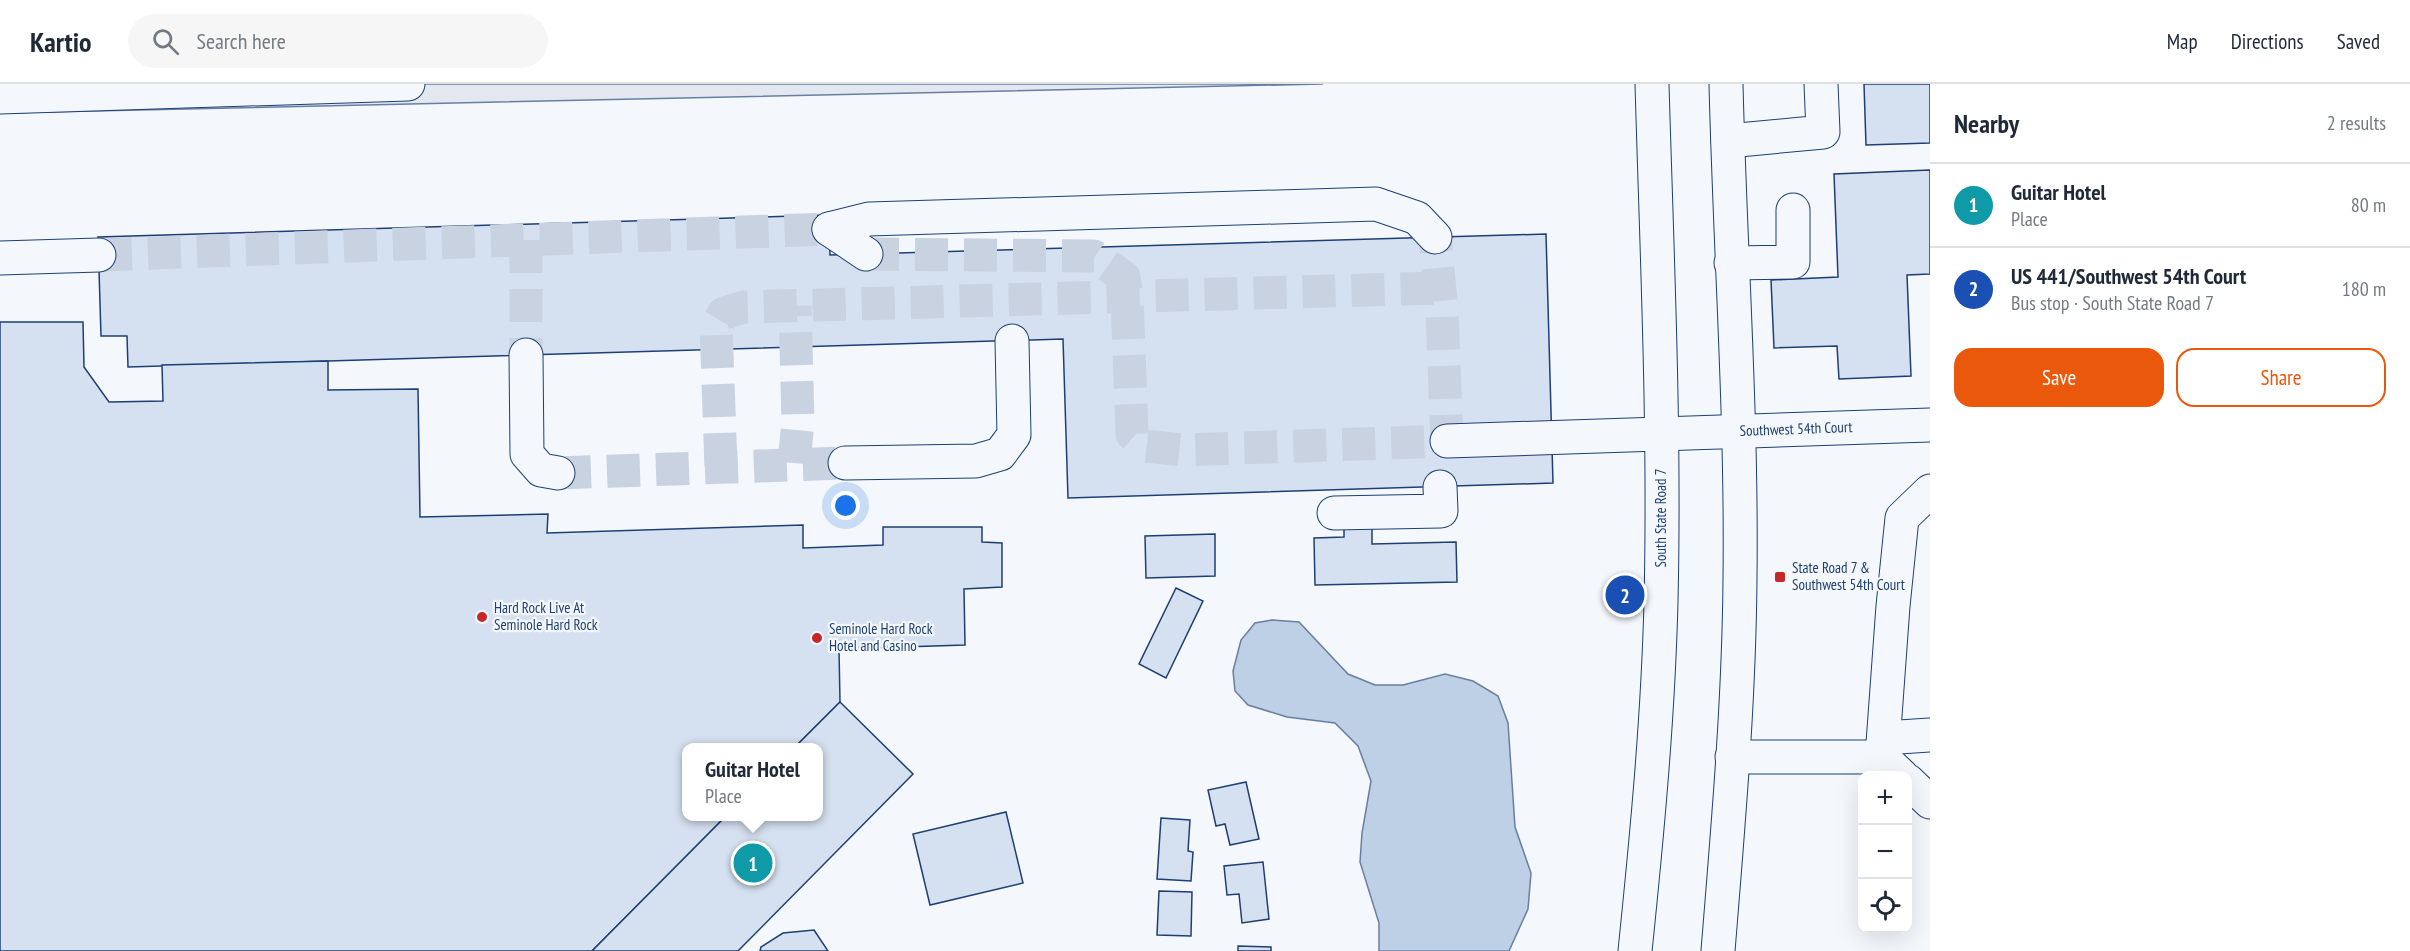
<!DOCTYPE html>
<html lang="en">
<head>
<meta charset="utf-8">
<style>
	body { margin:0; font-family:"PT Sans Narrow",sans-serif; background:#f6f6f7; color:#1f2937 }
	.controls { position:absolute; right:18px; bottom:18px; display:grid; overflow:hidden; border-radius:12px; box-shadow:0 6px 24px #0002 }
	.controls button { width:54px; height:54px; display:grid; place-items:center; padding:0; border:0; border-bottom:2px solid #e0e1e3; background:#fff; color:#1f2937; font:30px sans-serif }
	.you { position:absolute; left:846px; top:422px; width:21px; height:21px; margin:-15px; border:4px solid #fff; border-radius:50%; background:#1a73e8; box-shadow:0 0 0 9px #1a73e833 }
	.badge { display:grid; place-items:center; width:39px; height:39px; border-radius:50%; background:#ea580c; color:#fff; font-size:20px; font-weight:700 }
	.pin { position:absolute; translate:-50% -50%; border:3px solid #fff; box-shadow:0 2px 6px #0006 }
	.popup { position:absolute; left:682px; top:659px; width:141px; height:78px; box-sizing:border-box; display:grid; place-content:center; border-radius:12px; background:#fff; filter:drop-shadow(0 2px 4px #0005); font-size:20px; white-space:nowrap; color:#747a83 }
	.popup b { font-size:22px; color:#1f2937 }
	.popup::after { content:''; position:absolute; left:50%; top:100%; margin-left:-12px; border:12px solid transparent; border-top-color:#fff }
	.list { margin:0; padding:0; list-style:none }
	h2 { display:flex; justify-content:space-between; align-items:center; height:78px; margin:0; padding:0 24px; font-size:26px }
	h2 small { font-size:20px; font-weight:400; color:#747a83 }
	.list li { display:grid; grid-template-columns:39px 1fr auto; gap:18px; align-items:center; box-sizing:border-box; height:84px; padding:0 24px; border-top:2px solid #e0e1e3 }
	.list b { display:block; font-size:22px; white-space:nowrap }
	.list p { margin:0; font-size:20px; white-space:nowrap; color:#747a83 }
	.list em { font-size:20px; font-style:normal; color:#747a83 }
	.actions { display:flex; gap:12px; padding:18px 24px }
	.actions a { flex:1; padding:14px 0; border:2px solid #ea580c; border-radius:18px; text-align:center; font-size:21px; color:#ea580c }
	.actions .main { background:#ea580c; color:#fff }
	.icon { flex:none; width:33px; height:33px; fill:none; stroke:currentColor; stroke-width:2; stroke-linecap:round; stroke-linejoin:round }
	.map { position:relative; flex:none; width:1930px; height:867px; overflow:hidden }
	header { display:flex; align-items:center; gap:36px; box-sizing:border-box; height:84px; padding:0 30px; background:#fff; border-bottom:2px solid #e0e1e3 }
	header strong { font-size:28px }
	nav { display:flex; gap:33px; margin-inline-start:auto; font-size:21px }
	.search { width:420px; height:54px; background:#f6f6f7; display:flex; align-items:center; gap:15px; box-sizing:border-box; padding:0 21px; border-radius:33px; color:#747a83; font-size:22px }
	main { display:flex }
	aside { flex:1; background:#fff }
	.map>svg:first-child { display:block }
	.parking { fill:#e3e8f0; stroke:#687fa3; stroke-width:1.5 }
	.water { fill:#bed0e5; stroke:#687fa3; stroke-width:1.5 }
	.building { fill:#d5e0f0; stroke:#1d3f73; stroke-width:1.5 }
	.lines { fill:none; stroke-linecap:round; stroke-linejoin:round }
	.minor-tunnel { stroke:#c9d2e0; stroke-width:33; stroke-dasharray:33 16; stroke-linecap:butt }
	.minor-casing { stroke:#1d3f73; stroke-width:35 }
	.major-casing { stroke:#1d3f73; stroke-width:35 }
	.minor { stroke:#f4f7fb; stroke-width:33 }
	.major { stroke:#f4f7fb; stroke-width:33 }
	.poi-dot { fill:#c62828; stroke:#f4f7fb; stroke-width:2 }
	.labels { text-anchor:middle; stroke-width:4.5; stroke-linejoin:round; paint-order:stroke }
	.street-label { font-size:15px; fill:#1d3f73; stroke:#f4f7fb }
	.poi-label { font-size:15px; fill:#1d3f73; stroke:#f4f7fb; text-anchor:start }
</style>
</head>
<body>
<header>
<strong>Kartio</strong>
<div class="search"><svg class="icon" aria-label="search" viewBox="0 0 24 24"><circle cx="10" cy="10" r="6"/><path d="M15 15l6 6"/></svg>Search here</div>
<nav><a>Map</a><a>Directions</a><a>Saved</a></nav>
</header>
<main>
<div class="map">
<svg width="1930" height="867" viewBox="0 0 1930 867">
	<rect width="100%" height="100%" fill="#f4f7fb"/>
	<!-- parking -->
	<path class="parking" d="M0 0H1323L0 29Z"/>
	<!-- water -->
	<path class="water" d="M1272 536 1299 538 1348 590 1375 601H1403L1445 590 1473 597 1498 612 1508 639 1515 743 1531 789 1528 825 1509 867H1379V839L1360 778 1362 749 1371 697 1358 662 1335 639 1287 633 1248 621 1235 607 1233 587 1241 556 1255 539Z"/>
	<!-- building -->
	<g class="building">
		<path d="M1864 0H1930V59L1866 61Z"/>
		<path d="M1930 86V190L1907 191 1911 292 1839 295 1837 262 1774 264 1771 196 1838 193 1834 90Z"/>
		<path d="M829 131 830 171 1546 150 1553 399 1068 414 1063 255 128 283 127 252H101L98 153Z"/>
		<path d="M0 238H83L84 283 109 318 163 317 162 281 328 277V306L418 305 420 433 548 430 547 449 803 441V464L883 461V443H982V458L1002 459V503L964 505 965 561 839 565 840 618 794 664H687V732H726L592 867H0Z"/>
		<path d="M1372 438V460L1456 458 1457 498 1315 501 1314 454 1344 453V439Z"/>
		<path d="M1215 450V492L1146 494 1145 452Z"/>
		<path d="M1176 504 1203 517 1166 594 1139 580Z"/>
		<path d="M840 618 913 690 738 867H592L726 732H819V664H794Z"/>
		<path d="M1246 698 1259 755 1230 761 1225 740 1216 742 1208 706Z"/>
		<path d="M1006 728 1023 799 930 821 913 750Z"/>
		<path d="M1161 734 1190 736 1188 767 1193 768 1191 797 1157 795Z"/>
		<path d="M1263 778 1269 835 1242 839 1239 810 1227 811 1224 782Z"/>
		<path d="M1159 807 1192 808 1191 852 1157 851Z"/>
		<path d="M814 846 828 867H760L761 863 783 849Z"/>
		<path d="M1238 862 1271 863V867H1238Z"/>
	</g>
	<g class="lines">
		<!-- minor-tunnel -->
		<g class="minor-tunnel">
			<path d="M526 156V271"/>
			<path d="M866 170 1094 172 1124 193 1127 213 1132 350 1146 362 1182 366 1447 357 1442 228 1435 153"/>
			<path d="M99 171 829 145"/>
			<path d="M794 379 798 338 795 222"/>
			<path d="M721 382 716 242 724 229 744 223 1440 204"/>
			<path d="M558 389 845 379"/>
		</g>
		<!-- minor casing -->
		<g class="minor-casing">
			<g id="minor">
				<path d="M0 13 408 0"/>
				<path d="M1728 57 1823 48 1821 0"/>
				<path d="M829 145 869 135 1376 120 1417 134 1435 153"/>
				<path d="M829 145 866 170"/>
				<path d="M0 174 99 171"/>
				<path d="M1731 179 1793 178V126"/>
				<path d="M526 271 527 370 541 386 558 389"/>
				<path d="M1447 357 1930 341"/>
				<path d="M845 379 976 377 1000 370 1014 351 1012 257"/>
				<path d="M1334 429 1441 427 1440 403"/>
				<path d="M1884 654 1930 651"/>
				<path d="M1732 673H1882L1902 692"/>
				<path d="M1882 673 1893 522 1902 434 1930 407"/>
				<path d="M1908 697 1930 718"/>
			</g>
		</g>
		<!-- major casing -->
		<g class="major-casing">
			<g id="major">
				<path d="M1635 867C1647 751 1658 635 1661 518 1665 345 1657 173 1652 0"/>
				<path d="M1718 867C1728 743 1739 619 1740 495 1742 330 1730 165 1726 0"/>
			</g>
		</g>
		<!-- minor -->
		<use href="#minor" class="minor"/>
		<!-- major -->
		<use href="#major" class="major"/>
	</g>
	<!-- markers -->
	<g class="poi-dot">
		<rect x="1774" y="487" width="12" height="12" rx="3"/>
		<circle cx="482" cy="533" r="6"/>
		<circle cx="817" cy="554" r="6"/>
	</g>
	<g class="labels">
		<!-- street labels -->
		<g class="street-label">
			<text transform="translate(1796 345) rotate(-2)" y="5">Southwest 54th Court</text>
			<text transform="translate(1661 434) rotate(-90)" y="5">South State Road 7</text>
		</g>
		<!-- poi labels -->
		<g class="poi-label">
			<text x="1792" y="489">State Road 7 &amp;<tspan x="1792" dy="17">Southwest 54th Court</tspan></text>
			<text x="494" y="529">Hard Rock Live At<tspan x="494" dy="17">Seminole Hard Rock</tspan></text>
			<text x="829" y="550">Seminole Hard Rock<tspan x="829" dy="17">Hotel and Casino</tspan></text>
		</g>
	</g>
</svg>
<div class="controls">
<button>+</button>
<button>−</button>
<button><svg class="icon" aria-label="locate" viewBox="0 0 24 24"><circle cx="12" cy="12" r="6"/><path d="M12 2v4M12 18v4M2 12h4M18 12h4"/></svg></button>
</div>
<div class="you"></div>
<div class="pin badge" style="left:753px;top:779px;background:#0f9aa8">1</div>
<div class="popup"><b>Guitar Hotel</b>Place</div>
<div class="pin badge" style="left:1625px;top:511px;background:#1a4fb4">2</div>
</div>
<aside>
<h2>Nearby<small>2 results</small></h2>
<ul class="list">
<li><span class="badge" style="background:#0f9aa8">1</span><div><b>Guitar Hotel</b><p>Place</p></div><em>80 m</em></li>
<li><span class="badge" style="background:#1a4fb4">2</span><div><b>US 441/Southwest 54th Court</b><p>Bus stop · South State Road 7</p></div><em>180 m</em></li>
</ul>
<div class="actions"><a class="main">Save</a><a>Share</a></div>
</aside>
</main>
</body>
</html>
